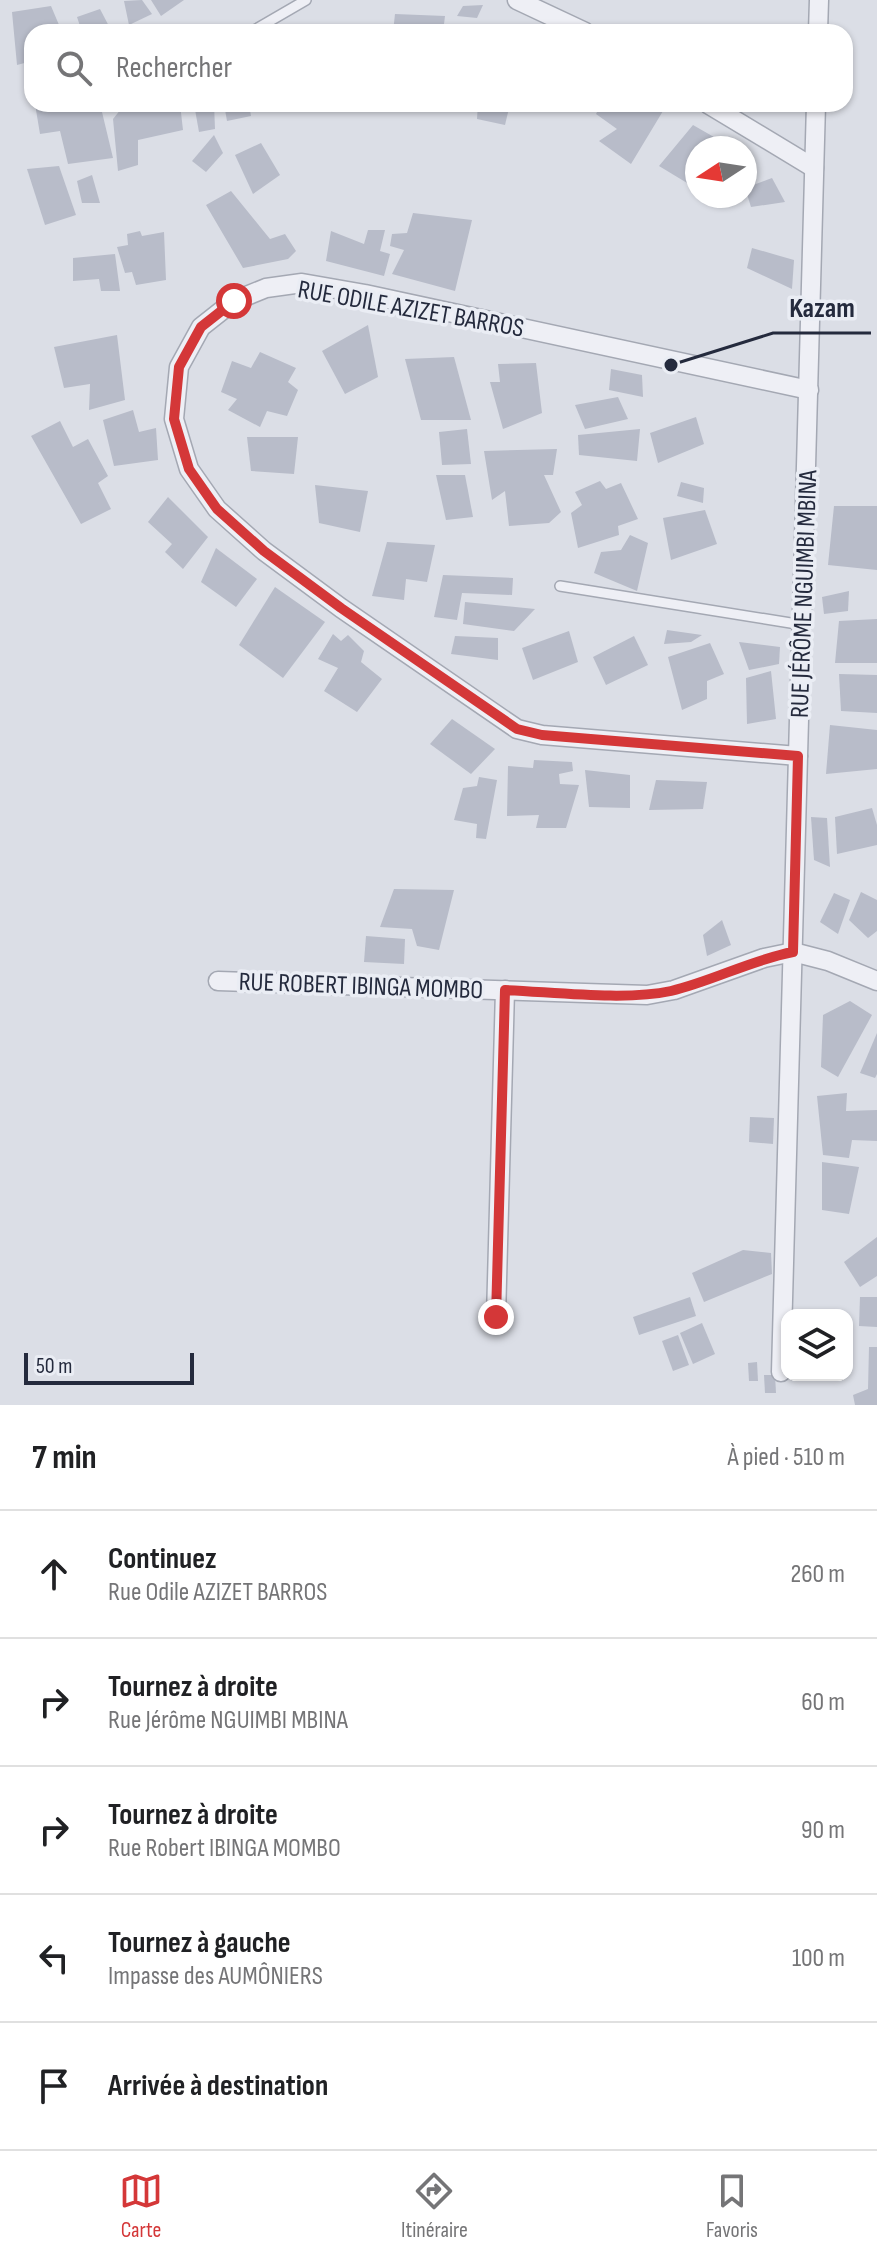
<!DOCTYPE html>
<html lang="fr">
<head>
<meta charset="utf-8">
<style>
	body { margin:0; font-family:"Sofia Sans Condensed",sans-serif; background:#f2f2f2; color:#202124 }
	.controls { position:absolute; right:24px; bottom:24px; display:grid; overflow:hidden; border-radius:16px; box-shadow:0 2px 6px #0004 }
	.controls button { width:72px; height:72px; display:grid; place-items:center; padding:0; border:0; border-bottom:2px solid #e0e0e0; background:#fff; color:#202124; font:40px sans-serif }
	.compass { position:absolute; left:685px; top:136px; width:72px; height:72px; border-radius:50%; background:#fff; box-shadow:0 2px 6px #0004; rotate:258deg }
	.scale { position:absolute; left:24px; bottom:20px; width:170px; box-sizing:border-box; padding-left:8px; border:4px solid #242a3d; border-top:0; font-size:22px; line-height:28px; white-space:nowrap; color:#242a3d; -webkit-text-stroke:6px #eaedf4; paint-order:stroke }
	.stop { position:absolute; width:24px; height:24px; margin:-18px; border:6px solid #d43738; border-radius:50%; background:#fff }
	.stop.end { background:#d43738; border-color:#fff; box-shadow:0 2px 8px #0008 }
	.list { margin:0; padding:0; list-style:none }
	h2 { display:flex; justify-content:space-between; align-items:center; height:104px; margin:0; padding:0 32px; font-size:34px }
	h2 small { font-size:26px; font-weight:400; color:#757577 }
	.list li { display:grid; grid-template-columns:52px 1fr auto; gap:24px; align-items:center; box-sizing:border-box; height:128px; padding:0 32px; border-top:2px solid #e0e0e0 }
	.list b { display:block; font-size:30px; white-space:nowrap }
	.list p { margin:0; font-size:26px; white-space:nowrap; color:#757577 }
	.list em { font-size:26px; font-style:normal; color:#757577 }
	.icon { flex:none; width:44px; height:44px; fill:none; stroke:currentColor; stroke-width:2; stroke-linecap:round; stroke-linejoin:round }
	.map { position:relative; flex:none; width:877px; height:1405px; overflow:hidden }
	.search { position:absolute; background:#fff; box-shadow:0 2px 6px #0004; left:24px; right:24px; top:24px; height:88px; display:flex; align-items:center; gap:20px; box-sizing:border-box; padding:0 28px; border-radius:24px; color:#757577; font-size:30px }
	.sheet { height:744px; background:#fff }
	nav { display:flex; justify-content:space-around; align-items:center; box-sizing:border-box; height:112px; border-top:2px solid #e0e0e0; background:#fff; font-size:22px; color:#757577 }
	nav a { display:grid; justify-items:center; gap:4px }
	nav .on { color:#d43738 }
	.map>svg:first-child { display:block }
	.building { fill:#b8bcc9 }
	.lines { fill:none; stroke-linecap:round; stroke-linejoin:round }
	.lane-casing { stroke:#a4a8b3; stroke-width:12 }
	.street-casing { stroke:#a4a8b3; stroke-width:21 }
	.lane { stroke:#eeeff5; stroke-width:9 }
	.street { stroke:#eeeff5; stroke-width:18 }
	.route { stroke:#d43738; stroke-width:10 }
	.labels { text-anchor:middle; stroke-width:7; stroke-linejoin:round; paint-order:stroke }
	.street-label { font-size:26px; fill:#242a3d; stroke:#eaedf4 }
	.leader { fill:none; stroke:#242a3d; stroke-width:3 }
	.callout-dot { fill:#242a3d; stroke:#eaedf4; stroke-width:3 }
	.callout-label { font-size:28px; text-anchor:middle; font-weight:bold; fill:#242a3d; stroke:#eaedf4; stroke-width:7; stroke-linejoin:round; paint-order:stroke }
</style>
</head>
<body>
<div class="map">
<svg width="877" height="1405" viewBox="0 0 877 1405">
	<rect width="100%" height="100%" fill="#dbdee6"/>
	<!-- building -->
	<g class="building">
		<path d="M142 0 152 14 129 25 124 1Z"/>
		<path d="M151 0H184L161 16Z"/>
		<path d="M483 5 477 18 457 16 463 6Z"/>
		<path d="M51 6 62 32H32V61L17 65 12 12Z"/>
		<path d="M100 9 112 32H82L77 17Z"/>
		<path d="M395 14 445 16 443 32H393Z"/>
		<path d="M479 27 521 30V32H478Z"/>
		<path d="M35 104H114L116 108 102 112 113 158 68 164 60 131 40 134Z"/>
		<path d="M121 104H180L183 130 138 140V165L118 171 113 119 121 109Z"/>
		<path d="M194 104H214L215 129 199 132Z"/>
		<path d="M224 104H249L251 116 227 121Z"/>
		<path d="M478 104H510L505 125 477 119Z"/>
		<path d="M601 104 666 106 631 164 599 141 617 129 596 114Z"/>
		<path d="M693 125 733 148H697V189L659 166Z"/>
		<path d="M214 135 223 153 206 172 192 161Z"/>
		<path d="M261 143 280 175 253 194 235 155Z"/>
		<path d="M59 166 76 215 45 225 27 169Z"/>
		<path d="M92 175 100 203H82L77 181Z"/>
		<path d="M772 178 785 202 751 207 745 188Z"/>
		<path d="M231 191 270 239 285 234 296 251 288 259 243 268 206 205Z"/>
		<path d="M413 213 472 220 455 291 392 274 404 250 390 246 392 234 407 233Z"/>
		<path d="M368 230H385L380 251 390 254 384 276 326 261 331 231 364 244Z"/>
		<path d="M140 231 142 236 164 232 166 280 136 285 132 272 125 273 117 247 128 245 127 234Z"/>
		<path d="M752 248 794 260 792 289 747 268Z"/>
		<path d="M115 254 120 291H101L99 279 73 281V258Z"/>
		<path d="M368 325 378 377 345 394 322 351Z"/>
		<path d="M117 335 125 400 89 410 90 384 64 388 54 347Z"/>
		<path d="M260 352 296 368 288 382 298 390 287 416 267 411 260 427 228 410 237 399 221 392 232 361 251 368Z"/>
		<path d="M454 357 471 420H421L405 359Z"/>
		<path d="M536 363 542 413 503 429 490 382H500L498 364Z"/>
		<path d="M611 369 642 375 643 397 609 390Z"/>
		<path d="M618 397 628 419 585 429 575 405Z"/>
		<path d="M133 410 139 432 156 428 158 460 114 466 103 420Z"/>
		<path d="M696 417 704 444 658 463 650 433Z"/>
		<path d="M60 421 73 447 88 439 108 476 98 483 111 509 81 524 31 436Z"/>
		<path d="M467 429 471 464 442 465 439 432Z"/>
		<path d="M640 429 637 461 579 455 578 435Z"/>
		<path d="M247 437H298L294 474 251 471Z"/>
		<path d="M557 449 553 475H544L561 512 549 523 509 526 505 491 492 500 484 451Z"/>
		<path d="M436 475H465L473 517 446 520Z"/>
		<path d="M600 481 606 489 621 483 638 519 618 526 619 535 578 548 571 513 582 505 575 492Z"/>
		<path d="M681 482 704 488 703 503 677 496Z"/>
		<path d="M315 485 368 491 360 532 319 523Z"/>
		<path d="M168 497 208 537 183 569 165 552 172 544 148 522Z"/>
		<path d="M834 506H877V570L828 565Z"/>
		<path d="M705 510 717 544 671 560 663 518Z"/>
		<path d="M630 535 648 543 637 591 594 573 601 552 621 550Z"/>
		<path d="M387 542 435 545 427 582 406 579 404 600 372 596Z"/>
		<path d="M216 548 257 579 236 607 201 582Z"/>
		<path d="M443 575 513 578 512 595 462 593 457 620 434 617Z"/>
		<path d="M275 587 325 622 283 678 239 645Z"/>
		<path d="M849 591 848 611 824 614 822 597Z"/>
		<path d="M465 602 535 609 514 631 463 624Z"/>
		<path d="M877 619V663H835L839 621Z"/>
		<path d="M667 630 702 635 691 642 664 644Z"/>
		<path d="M569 631 578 662 533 680 522 648Z"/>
		<path d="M333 634 341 641 348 635 364 651 361 662 382 679 357 712 324 691 338 668 318 659Z"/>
		<path d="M455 636 498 638V660L451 654Z"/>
		<path d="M634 636 648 665 606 685 593 657Z"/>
		<path d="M739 642 780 647 779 664 749 670Z"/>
		<path d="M710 643 724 674 707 681V699L682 710 668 657Z"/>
		<path d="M771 671 776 719 747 724 746 678Z"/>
		<path d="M839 674 877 675V713L841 711Z"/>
		<path d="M452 719 495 749 471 774 430 744Z"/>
		<path d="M830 725 877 730V769L826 774Z"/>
		<path d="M534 760 572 762 573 771 559 774 560 784 579 785 566 828H536L539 815 507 816 508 766 533 768Z"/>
		<path d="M585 770 630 775V808L589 807Z"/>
		<path d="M479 777 497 780 486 839 476 838 477 824 454 820 463 788 477 786Z"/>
		<path d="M656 780 707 782 703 809 649 810Z"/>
		<path d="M872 808 877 825V845L837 854 835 817Z"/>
		<path d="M811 817 827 818 830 867 814 860Z"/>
		<path d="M394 889 454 890 439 950 417 946 412 929 380 927Z"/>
		<path d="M861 892 877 900V931L868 938 849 920Z"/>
		<path d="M834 893 850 900 838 934 820 922Z"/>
		<path d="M722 920 731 945 707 956 703 935Z"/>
		<path d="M366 936 405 939 404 964 364 962Z"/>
		<path d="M850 1001 872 1015 838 1077 821 1067 823 1015Z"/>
		<path d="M877 1033V1074L875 1078 860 1073Z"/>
		<path d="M847 1093 846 1111 877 1110V1141L852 1140 849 1158 823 1155 817 1096Z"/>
		<path d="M750 1117 774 1118 773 1144 749 1142Z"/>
		<path d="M822 1162 859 1167 849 1214 822 1210Z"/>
		<path d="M877 1237V1276L860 1287 844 1262Z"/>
		<path d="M743 1250 771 1253 772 1274 704 1302 692 1273Z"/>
		<path d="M690 1297 696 1316 639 1335 633 1317Z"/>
		<path d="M860 1297H877V1327L859 1326Z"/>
		<path d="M702 1323 715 1354 693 1364 680 1333Z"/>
		<path d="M678 1335 689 1365 673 1371 662 1341Z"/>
		<path d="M869 1347H877V1405H855L853 1395 868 1389Z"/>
		<path d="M757 1362 758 1381H749L748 1363Z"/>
		<path d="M764 1375H775L776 1393H765Z"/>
	</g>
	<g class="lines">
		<!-- lane casing -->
		<g class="lane-casing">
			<g id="lane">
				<path d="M251 32 306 0"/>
				<path d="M560 586 803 625"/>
			</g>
		</g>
		<!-- street casing -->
		<g class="street-casing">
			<g id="street">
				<path d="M517 0 585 32"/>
				<path d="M818 32 819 0"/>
				<path d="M708 104 814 168"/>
				<path d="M798 756 542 735 517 729 341 608 264 551 217 509 189 469 174 419 179 367 201 327 234 301 266 288 302 283 365 294 809 390"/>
				<path d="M218 981 647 995 674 990 764 958 793 952 828 961 877 981"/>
				<path d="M496 1317 505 990"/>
				<path d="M781 1372 816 104"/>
			</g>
		</g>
		<!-- lane -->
		<use href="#lane" class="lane"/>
		<!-- street -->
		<use href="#street" class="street"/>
	</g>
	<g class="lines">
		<!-- route -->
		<path class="route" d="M234 301 201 327 179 367 174 419 189 469 217 509 264 551 341 608 517 729 542 735 798 756 793 952C751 960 713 981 671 991 625 1001 554 992 505 990L496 1317"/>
	</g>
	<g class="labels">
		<!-- street labels -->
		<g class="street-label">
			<text transform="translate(411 308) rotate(10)" y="9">RUE ODILE AZIZET BARROS</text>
			<text transform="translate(803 594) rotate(-88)" y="9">RUE JÉRÔME NGUIMBI MBINA</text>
			<text transform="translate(361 985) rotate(2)" y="9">RUE ROBERT IBINGA MOMBO</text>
		</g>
	</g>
	<!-- callouts -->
	<path class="leader" d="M671 365L773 333H871"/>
	<circle class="callout-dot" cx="671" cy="365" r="8"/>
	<g class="callout-label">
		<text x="822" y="317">Kazam</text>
	</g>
</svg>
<div class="controls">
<button><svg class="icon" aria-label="layers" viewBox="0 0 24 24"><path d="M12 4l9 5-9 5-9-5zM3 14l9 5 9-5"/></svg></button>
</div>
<svg class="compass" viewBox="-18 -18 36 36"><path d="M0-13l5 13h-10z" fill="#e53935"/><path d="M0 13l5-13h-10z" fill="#757577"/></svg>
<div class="scale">50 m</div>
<div class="stop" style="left:234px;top:301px"></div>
<div class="stop end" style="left:496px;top:1317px"></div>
<div class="search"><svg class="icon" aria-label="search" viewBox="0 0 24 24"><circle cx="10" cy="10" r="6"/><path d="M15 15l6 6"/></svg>Rechercher</div>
</div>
<section class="sheet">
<h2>7 min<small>À pied · 510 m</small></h2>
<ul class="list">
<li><svg class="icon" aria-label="ahead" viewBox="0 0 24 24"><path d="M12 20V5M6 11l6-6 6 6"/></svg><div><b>Continuez</b><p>Rue Odile AZIZET BARROS</p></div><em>260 m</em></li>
<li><svg class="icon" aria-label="right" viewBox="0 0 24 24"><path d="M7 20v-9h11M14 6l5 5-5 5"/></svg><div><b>Tournez à droite</b><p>Rue Jérôme NGUIMBI MBINA</p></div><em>60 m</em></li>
<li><svg class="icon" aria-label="right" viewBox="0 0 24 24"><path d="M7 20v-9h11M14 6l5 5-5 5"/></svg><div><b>Tournez à droite</b><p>Rue Robert IBINGA MOMBO</p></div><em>90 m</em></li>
<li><svg class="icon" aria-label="left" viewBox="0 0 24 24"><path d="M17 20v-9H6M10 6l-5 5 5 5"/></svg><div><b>Tournez à gauche</b><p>Impasse des AUMÔNIERS</p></div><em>100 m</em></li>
<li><svg class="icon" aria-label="arrive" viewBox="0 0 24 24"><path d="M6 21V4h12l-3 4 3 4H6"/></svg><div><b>Arrivée à destination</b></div></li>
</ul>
</section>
<nav>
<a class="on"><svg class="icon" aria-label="map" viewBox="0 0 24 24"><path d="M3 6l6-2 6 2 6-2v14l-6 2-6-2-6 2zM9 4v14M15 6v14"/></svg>Carte</a>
<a><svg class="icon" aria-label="directions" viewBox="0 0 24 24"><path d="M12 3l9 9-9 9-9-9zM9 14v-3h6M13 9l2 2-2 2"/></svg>Itinéraire</a>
<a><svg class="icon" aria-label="saved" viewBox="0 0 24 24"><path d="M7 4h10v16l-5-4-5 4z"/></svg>Favoris</a>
</nav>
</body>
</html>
